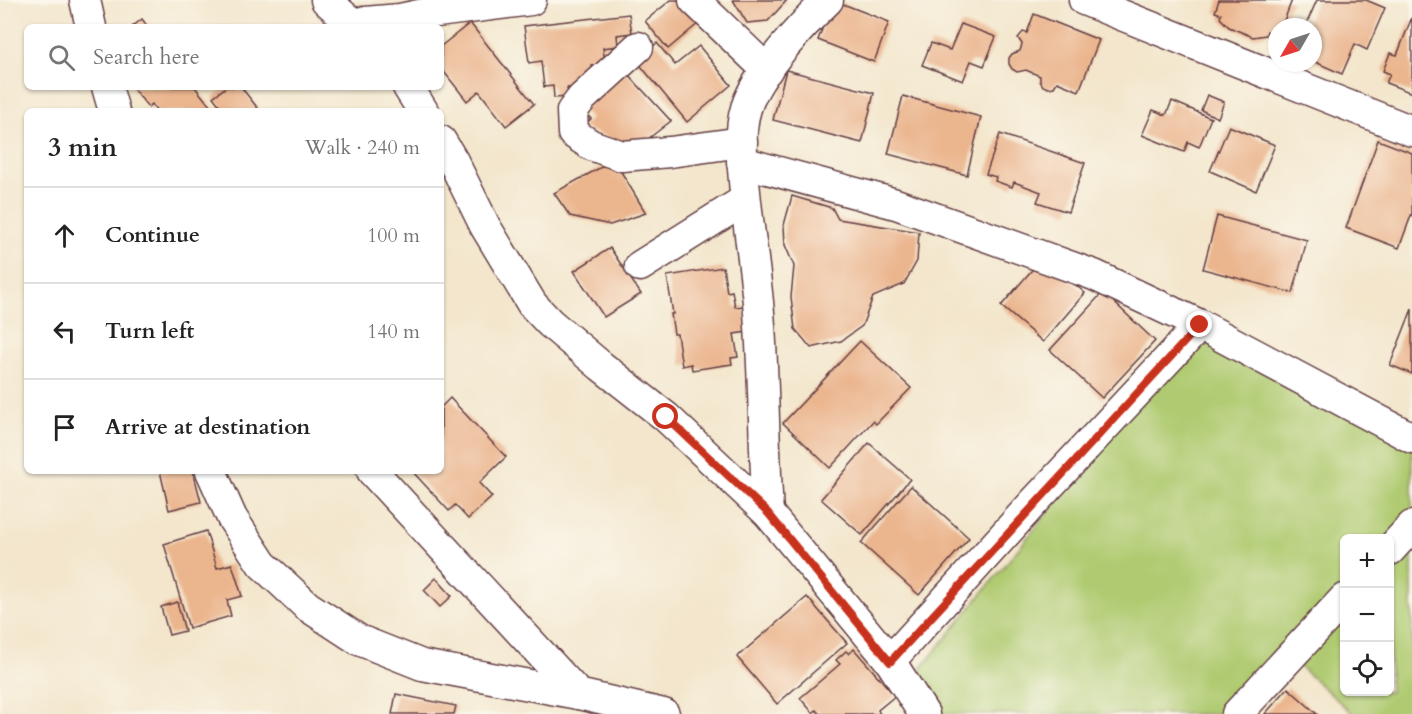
<!DOCTYPE html>
<html lang="en">
<head>
<meta charset="utf-8">
<style>
	body { margin:0; font-family:Cardo,serif; background:#f2f2f2; color:#222 }
	.controls { position:absolute; right:18px; bottom:18px; display:grid; overflow:hidden; border-radius:9px; box-shadow:0 2px 4px #0004 }
	.controls button { width:54px; height:54px; display:grid; place-items:center; padding:0; border:0; border-bottom:2px solid #e0e0e0; background:#fff; color:#222; font:30px sans-serif }
	.compass { position:absolute; left:1268px; top:18px; width:54px; height:54px; border-radius:50%; background:#fff; box-shadow:0 2px 4px #0004; rotate:231deg }
	.stop { position:absolute; width:18px; height:18px; margin:-14px; border:4px solid #c8321e; border-radius:50%; background:#fff }
	.stop.end { background:#c8321e; border-color:#fff; box-shadow:0 2px 6px #0008 }
	.list { margin:0; padding:0; list-style:none }
	h2 { display:flex; justify-content:space-between; align-items:center; height:78px; margin:0; padding:0 24px; font-size:26px }
	h2 small { font-size:20px; font-weight:400; color:#767676 }
	.list li { display:grid; grid-template-columns:39px 1fr auto; gap:18px; align-items:center; box-sizing:border-box; height:96px; padding:0 24px; border-top:2px solid #e0e0e0 }
	.list b { display:block; font-size:22px; white-space:nowrap }
	.list em { font-size:20px; font-style:normal; color:#767676 }
	.icon { flex:none; width:33px; height:33px; fill:none; stroke:currentColor; stroke-width:2; stroke-linecap:round; stroke-linejoin:round }
	.map { position:relative; flex:none; width:1412px; height:714px; overflow:hidden }
	.search { position:absolute; background:#fff; box-shadow:0 2px 4px #0004; left:24px; top:24px; width:420px; height:66px; display:flex; align-items:center; gap:15px; box-sizing:border-box; padding:0 21px; border-radius:9px; color:#767676; font-size:22px }
	.panel { position:absolute; background:#fff; box-shadow:0 2px 4px #0004; left:24px; top:108px; width:420px; height:366px; border-radius:9px }
	.map>svg:first-child { display:block }
	.green { fill:#afca70; stroke:#7c744e; stroke-width:1.5; fill-rule:evenodd }
	.building { fill:#ebb58e }
	.lines { fill:none; stroke-linecap:round; stroke-linejoin:round }
	.minor-casing { stroke:#633d43; stroke-width:33 }
	.minor { stroke:#fff; stroke-width:30 }
	.route { stroke:#c8321e; stroke-width:8 }
</style>
</head>
<body>
<div class="map">
<svg width="1412" height="714" viewBox="0 0 1412 714">
	<rect width="100%" height="100%" fill="#fbf7ec"/>
	<filter id="ink" filterUnits="userSpaceOnUse"><feTurbulence type="fractalNoise" baseFrequency=".0167" numOctaves="2"/><feDisplacementMap in="SourceGraphic" scale="12" xChannelSelector="R" yChannelSelector="G"/><feConvolveMatrix kernelMatrix="1 2 1 2 8 2 1 2 1" color-interpolation-filters="sRGB"/></filter>
	<filter id="wash" filterUnits="userSpaceOnUse"><feTurbulence type="fractalNoise" baseFrequency=".008" numOctaves="4" result="noise"/><feDisplacementMap in="SourceGraphic" scale="24" xChannelSelector="R" yChannelSelector="G"/><feGaussianBlur stdDeviation="1.35" result="paint"/><feColorMatrix in="noise" values="0 0 0 0 0 0 0 0 0 0 0 0 0 0 0 0 0 1.4 0 .05"/><feComposite in="paint" operator="in"/></filter>
	<g filter="url(#wash)">
		<rect width="100%" height="100%" fill="#f3e6cc"/>
		<!-- green -->
		<path class="green" d="M1200 325 1412 435V714H1353L1290 658 1236 714H916L906 687ZM1344 538H1390V692H1344Z"/>
		<g id="blocks">
			<!-- building -->
			<g class="building">
				<path d="M671 0H682L700 22 668 49 645 21Z"/>
				<path d="M733 0H787L768 21 747 23Z"/>
				<path d="M833 0 889 22 874 62 818 40Z"/>
				<path d="M1219 0H1292L1282 26 1277 24 1273 34 1267 31 1266 35 1253 37 1229 27 1220 18 1221 14 1215 12Z"/>
				<path d="M1317 0H1366L1385 8 1367 50 1355 44 1342 74 1313 61V27H1305Z"/>
				<path d="M629 14 632 33 617 35 618 46 603 48 605 64 592 66 593 78 583 87 567 88 568 97 554 98 553 86 544 87 541 61 529 63 524 26Z"/>
				<path d="M1034 14 1099 40 1079 91 1057 82 1054 87 1048 88 1043 86 1040 81V76L1026 70 1017 72 1012 69 1009 64V58L1012 54 1020 51 1022 44 1018 38 1023 32 1027 33Z"/>
				<path d="M1412 17V93L1386 83 1390 74 1383 71 1390 53 1397 55Z"/>
				<path d="M142 19 148 27H132Z"/>
				<path d="M470 23 534 104 506 126 479 91 467 101 441 68V46Z"/>
				<path d="M961 24 996 37 984 66 971 61 963 81 922 65 931 43 950 50Z"/>
				<path d="M657 43 675 65 699 46 731 85 687 122 636 60Z"/>
				<path d="M786 70 874 93 862 143 773 120Z"/>
				<path d="M625 71 671 121 635 149 582 127 591 119 583 110Z"/>
				<path d="M132 87H195L214 111H157L152 104 148 107Z"/>
				<path d="M226 87H241L260 111H224L213 97Z"/>
				<path d="M1207 95 1224 102 1218 118 1201 110Z"/>
				<path d="M903 96 981 117 967 175 888 154Z"/>
				<path d="M1172 101 1211 118 1199 147 1188 142 1184 152 1142 135 1153 110 1166 115Z"/>
				<path d="M1229 126 1275 145 1256 191 1210 171Z"/>
				<path d="M1000 134 1085 163 1068 212 1037 202 1041 192 1014 182 1012 187 995 181 996 177 986 174Z"/>
				<path d="M1378 140 1412 153V213L1399 248 1346 228Z"/>
				<path d="M614 160 646 213 610 225 570 216 554 193Z"/>
				<path d="M792 196 832 208 838 219 919 232 917 261 904 284 873 297 862 326 841 341 811 348 795 329 791 297 794 266 785 245 784 225Z"/>
				<path d="M1217 216 1307 240 1293 293 1203 269Z"/>
				<path d="M610 248 641 294 604 317 574 271Z"/>
				<path d="M1043 257 1085 293 1043 342 1001 306Z"/>
				<path d="M723 267 727 292 732 291 735 307 744 306 748 332 734 334 738 357 731 358 732 364 692 370 691 364 682 366 677 334H674L671 314H673L667 276Z"/>
				<path d="M1103 292 1155 341 1102 398 1050 350Z"/>
				<path d="M1412 309V374L1390 365Z"/>
				<path d="M860 341 911 388 876 424 873 421 830 468 783 423Z"/>
				<path d="M450 398 506 457 479 483 492 497 468 519 455 505 449 511 412 471H441V407Z"/>
				<path d="M869 443 910 479 862 535 821 499Z"/>
				<path d="M160 471H193L201 502 169 510Z"/>
				<path d="M911 486 969 538 919 595 861 543Z"/>
				<path d="M206 531 217 568 232 564 242 596 227 600 231 616 189 628 164 544Z"/>
				<path d="M436 578 452 596 440 607 424 590Z"/>
				<path d="M807 597 847 643 777 704 737 657Z"/>
				<path d="M177 602 185 631 169 635 161 607Z"/>
				<path d="M854 649 895 696 878 710 880 714H820L816 710 813 713 800 698 840 664 836 660 846 651 849 654Z"/>
				<path d="M1288 688 1317 714H1265Z"/>
				<path d="M396 694 456 706 454 714H392Z"/>
			</g>
		</g>
	</g>
	<g filter="url(#ink)">
		<use href="#blocks" fill-opacity="0" stroke="#633d43" stroke-width="1.5"/>
		<g class="lines">
			<!-- minor casing -->
			<g class="minor-casing">
				<g id="minor">
					<path d="M85 0 91 27"/>
					<path d="M326 0 356 27"/>
					<path d="M694 0 767 70"/>
					<path d="M1084 0 1412 131"/>
					<path d="M353 23 400 19 429 13 531 0"/>
					<path d="M638 47 582 98 572 111 573 133 591 145 622 156 670 152 742 142"/>
					<path d="M107 87 114 111"/>
					<path d="M408 87 423 111"/>
					<path d="M441 141 453 161 485 226 532 304 550 323 601 366 666 417 768 513 890 661 924 714"/>
					<path d="M742 162 896 204 1094 275 1200 325 1412 438"/>
					<path d="M640 266 745 200"/>
					<path d="M211 471 232 518 262 564 307 606 359 640 422 665 578 694 664 714"/>
					<path d="M372 471 578 694"/>
					<path d="M768 513C764 451 764 388 760 326 757 278 748 229 744 181 742 154 738 125 749 100 763 67 802 25 828 0"/>
					<path d="M1390 550 1412 526"/>
					<path d="M890 661 1035 501 1200 325"/>
					<path d="M1237 714 1344 599"/>
				</g>
			</g>
			<!-- minor -->
			<use href="#minor" class="minor"/>
		</g>
	</g>
	<g class="lines" filter="url(#ink)">
		<!-- route -->
		<path class="route" d="M666 417 768 513 890 662 1200 325"/>
	</g>
</svg>
<div class="controls">
<button>+</button>
<button>−</button>
<button><svg class="icon" aria-label="locate" viewBox="0 0 24 24"><circle cx="12" cy="12" r="6"/><path d="M12 2v4M12 18v4M2 12h4M18 12h4"/></svg></button>
</div>
<svg class="compass" viewBox="-18 -18 36 36"><path d="M0-13l5 13h-10z" fill="#e53935"/><path d="M0 13l5-13h-10z" fill="#767676"/></svg>
<div class="stop" style="left:666px;top:417px"></div>
<div class="stop end" style="left:1200px;top:325px"></div>
<div class="search"><svg class="icon" aria-label="search" viewBox="0 0 24 24"><circle cx="10" cy="10" r="6"/><path d="M15 15l6 6"/></svg>Search here</div>
<section class="panel">
<h2>3 min<small>Walk · 240 m</small></h2>
<ul class="list">
<li><svg class="icon" aria-label="ahead" viewBox="0 0 24 24"><path d="M12 20V5M6 11l6-6 6 6"/></svg><div><b>Continue</b></div><em>100 m</em></li>
<li><svg class="icon" aria-label="left" viewBox="0 0 24 24"><path d="M17 20v-9H6M10 6l-5 5 5 5"/></svg><div><b>Turn left</b></div><em>140 m</em></li>
<li><svg class="icon" aria-label="arrive" viewBox="0 0 24 24"><path d="M6 21V4h12l-3 4 3 4H6"/></svg><div><b>Arrive at destination</b></div></li>
</ul>
</section>
</div>
</body>
</html>
